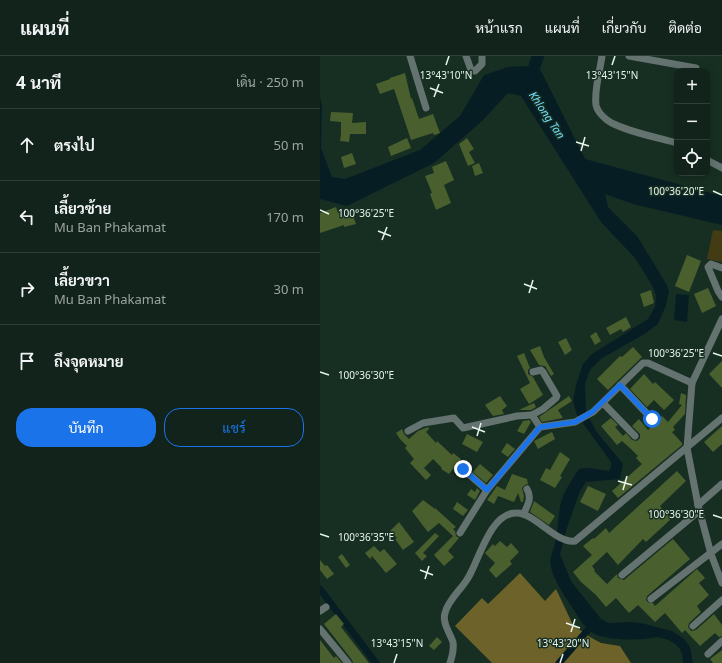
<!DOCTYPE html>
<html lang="th">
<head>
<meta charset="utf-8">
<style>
	body { margin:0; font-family:"Noto Sans",Sarabun,sans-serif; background:#1a2b23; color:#f1f3f6 }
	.controls { position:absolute; right:12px; top:12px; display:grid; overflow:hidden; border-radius:8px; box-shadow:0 2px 10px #0003 }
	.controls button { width:36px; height:36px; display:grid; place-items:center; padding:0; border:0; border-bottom:1px solid #304039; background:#11231a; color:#f1f3f6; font:20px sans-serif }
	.stop { position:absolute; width:12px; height:12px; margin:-9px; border:3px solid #1a73e8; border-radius:50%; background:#fff }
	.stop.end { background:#1a73e8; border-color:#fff; box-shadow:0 1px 4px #0008 }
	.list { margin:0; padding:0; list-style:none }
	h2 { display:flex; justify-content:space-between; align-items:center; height:52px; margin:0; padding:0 16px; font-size:17px }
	h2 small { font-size:13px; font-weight:400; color:#9ca4a2 }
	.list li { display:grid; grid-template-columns:26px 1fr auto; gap:12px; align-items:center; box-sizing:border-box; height:72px; padding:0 16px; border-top:1px solid #304039 }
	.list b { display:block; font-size:15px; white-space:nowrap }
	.list p { margin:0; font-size:13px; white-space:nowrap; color:#9ca4a2 }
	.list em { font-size:13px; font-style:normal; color:#9ca4a2 }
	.actions { display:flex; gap:8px; padding:12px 16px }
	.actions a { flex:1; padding:9px 0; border:1px solid #1a73e8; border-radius:16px; text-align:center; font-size:14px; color:#1a73e8 }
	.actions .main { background:#1a73e8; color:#fff }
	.icon { flex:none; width:22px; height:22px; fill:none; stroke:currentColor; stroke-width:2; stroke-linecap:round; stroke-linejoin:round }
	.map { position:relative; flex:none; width:402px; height:607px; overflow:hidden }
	header { display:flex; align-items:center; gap:24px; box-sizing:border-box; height:56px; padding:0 20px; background:#11231a; border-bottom:1px solid #304039 }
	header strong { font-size:19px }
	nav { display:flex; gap:22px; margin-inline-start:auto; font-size:14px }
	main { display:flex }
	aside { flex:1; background:#11231a }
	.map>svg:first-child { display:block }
	.green { fill:#423b13 }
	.forest { fill:#6d632a }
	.water { fill:#071d24 }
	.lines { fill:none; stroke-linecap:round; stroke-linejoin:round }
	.canal { stroke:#071d24; stroke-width:7 }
	.river { stroke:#071d24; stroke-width:12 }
	.building { fill:#4a5f2e }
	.street { stroke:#647270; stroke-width:7 }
	.route { stroke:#1a73e8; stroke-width:5 }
	.ticks { fill:none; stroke:#e7f5ec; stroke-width:1.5 }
	.labels { text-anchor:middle; stroke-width:3; stroke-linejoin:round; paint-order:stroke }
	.water-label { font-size:11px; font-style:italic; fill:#6fdbf9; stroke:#172f22 }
	.ticks-label { font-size:10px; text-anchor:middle; fill:#e7f5ec; stroke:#172f22; stroke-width:3; stroke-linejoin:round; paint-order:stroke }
</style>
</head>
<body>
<header>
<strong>แผนที่</strong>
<nav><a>หน้าแรก</a><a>แผนที่</a><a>เกี่ยวกับ</a><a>ติดต่อ</a></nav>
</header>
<main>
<aside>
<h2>4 นาที<small>เดิน · 250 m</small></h2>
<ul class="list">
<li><svg class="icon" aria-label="ahead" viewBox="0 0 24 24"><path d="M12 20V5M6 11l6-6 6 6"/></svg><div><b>ตรงไป</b></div><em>50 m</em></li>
<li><svg class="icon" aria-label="left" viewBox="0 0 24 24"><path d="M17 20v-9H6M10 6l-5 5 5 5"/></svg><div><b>เลี้ยวซ้าย</b><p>Mu Ban Phakamat</p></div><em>170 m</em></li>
<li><svg class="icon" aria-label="right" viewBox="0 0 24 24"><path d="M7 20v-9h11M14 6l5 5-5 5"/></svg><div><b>เลี้ยวขวา</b><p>Mu Ban Phakamat</p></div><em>30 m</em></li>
<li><svg class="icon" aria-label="arrive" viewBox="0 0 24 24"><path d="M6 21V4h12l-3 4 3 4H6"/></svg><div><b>ถึงจุดหมาย</b></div></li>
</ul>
<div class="actions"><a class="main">บันทึก</a><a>แชร์</a></div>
</aside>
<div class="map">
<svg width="402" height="607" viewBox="0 0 402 607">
	<rect width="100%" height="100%" fill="#172f22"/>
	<!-- green -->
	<path class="green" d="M393 174 402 175V206L387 203Z"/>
	<!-- forest -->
	<path class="forest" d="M200 517 225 545 236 533 253 569 270 581 281 587 300 590 311 607H172L135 570 162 542 168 548Z"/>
	<!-- water -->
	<g class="water">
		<path d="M205 10 221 15 265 103 402 140V169L313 148 285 138 288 151 317 180 347 229 349 236 346 249 338 268 323 279 282 302 270 314 265 328 266 356 276 375 303 408 300 423 266 426 260 435 247 472 240 498 251 525 281 563 289 567 307 566 321 567 352 575 364 583 370 591 373 607H363C364 593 355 585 342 582 337 580 330 583 324 583 311 584 285 584 273 577 263 571 258 560 252 551 245 541 233 523 231 511 229 502 233 495 235 487 238 475 238 463 240 451 242 437 252 424 259 413 269 410 278 414 289 415L291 411V406L257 359 253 345 256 329 263 308 272 298 328 263 335 251 336 239 332 229 315 202 281 166 201 40 188 37 162 65 114 107 27 150 0 143V41L2 49 1 92 12 121 25 123 100 94 140 60 164 19 188 11Z"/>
		<path d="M356 238 369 239 367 266 354 264Z"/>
	</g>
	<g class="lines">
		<!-- canal -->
		<g class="canal">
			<path d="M0 533 56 607"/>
			<path d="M239 607 274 567"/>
		</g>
		<!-- river -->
		<path class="river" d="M209 27 218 0"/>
	</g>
	<!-- building -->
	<g class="building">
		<path d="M85 17 91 43 92 42 99 63 113 58 120 77 114 79 113 77 91 84 74 33 60 38 56 28 70 23V22Z"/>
		<path d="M11 56 33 57 32 67 46 66V78H30L29 86 20 85 21 78V66L10 65Z"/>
		<path d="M87 82 91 92 71 100 68 91Z"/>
		<path d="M147 82 154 93 149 96 155 107 148 110 139 88Z"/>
		<path d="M32 97 36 108 24 112 21 101Z"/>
		<path d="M126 105 134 124 124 129 131 147 116 154 110 138 112 137 105 120 114 117 112 111Z"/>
		<path d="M159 107 163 117 155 120 152 110Z"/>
		<path d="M16 151 18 157 31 154 36 168 24 171V169L0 177V157Z"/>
		<path d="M367 199 381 205 369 236 355 230Z"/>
		<path d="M388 232 396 250 382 257 374 238Z"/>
		<path d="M331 234 334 247 324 251 320 238Z"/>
		<path d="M306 261 311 271 303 276 301 273 290 279 286 272Z"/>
		<path d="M276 276 281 285 275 289 270 280Z"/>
		<path d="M246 282 252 294 245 299 238 286Z"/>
		<path d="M220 290 224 301 234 318 231 320 225 310 219 309 210 294Z"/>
		<path d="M313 291 322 301 288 334 277 323 300 300 302 301Z"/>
		<path d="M204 297 210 312 208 314V318L213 321 223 339 209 348 200 333 210 327 197 300Z"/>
		<path d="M402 305V332L389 318Z"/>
		<path d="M324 318 333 328 335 326 354 344 344 354 334 344 327 351 310 333Z"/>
		<path d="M361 337 366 339 365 358 353 371 355 374 352 376 362 387V389L298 442 292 435 322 408 316 402 318 400 311 393 302 385 297 389 281 370 291 362 298 369 295 371 303 380 306 377 312 384 317 385 320 382V378L312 370 319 363 328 374 342 360 348 366 362 349 359 348Z"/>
		<path d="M180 340 187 350 182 354 184 358 173 360 165 349Z"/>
		<path d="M249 340 252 345 238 354 243 362 222 366 219 361Z"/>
		<path d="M214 347 216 351 211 354H199Z"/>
		<path d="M209 364 211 366 204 378 197 375 203 365Z"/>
		<path d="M402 370V388L393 396 384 386Z"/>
		<path d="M108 371 109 373 106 376 116 387 117 385 132 399 133 397 141 403 129 418 121 413 122 412 113 403 104 412 111 419 106 424 90 407 94 403 85 392 87 390 80 383 76 377 82 373 84 378 89 383 98 375Z"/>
		<path d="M232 376 235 383 218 393 214 385Z"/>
		<path d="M147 378 163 386 157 396 142 388Z"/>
		<path d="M187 387 195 393 188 401 181 396Z"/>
		<path d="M240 396 250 403 240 420 242 421 235 432 220 424 226 412 230 414Z"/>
		<path d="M160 408 173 419 166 427 153 416Z"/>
		<path d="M357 415 366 425 340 450 351 463 326 486 323 483 298 509 287 496 272 510 275 514 274 515 287 528 297 518 298 522 304 524 353 483 370 503 327 540 326 544 329 547H333L335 550 377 513 385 522 379 527 389 539 377 550 381 556 369 567 368 571 371 575 376 574 394 558 402 569V580L399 581 395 577 380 590 365 574 362 577 345 557 335 566 318 549 309 557 296 542 286 551 276 539 261 526 253 516 272 499 263 490 273 482 274 483 286 472 289 477Z"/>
		<path d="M192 418 207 423 208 428 205 429 202 432 204 440 203 446H201L198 437 194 446 178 440 174 448 167 444 177 430 185 434Z"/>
		<path d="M268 430 286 438 278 455 260 446Z"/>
		<path d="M157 432 160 435 155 444 147 439 151 433 155 436Z"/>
		<path d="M103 444 115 453V452L136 471 133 473 135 475 136 480 139 482 128 495 134 501 124 510 114 499 133 480 119 467 108 476 104 471 92 455Z"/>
		<path d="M214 445 235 460 229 469 210 456Z"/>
		<path d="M137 446 148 454 143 460 133 453Z"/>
		<path d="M79 466 94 486 83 494 75 483 77 482 70 475Z"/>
		<path d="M115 477 119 480 103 497 107 500 102 505 95 497Z"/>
		<path d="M180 485 187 491 191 487 199 496 190 505 192 508 176 522 169 514 175 507 165 497 173 488 175 490Z"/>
		<path d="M54 490 60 496 64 493 77 508 66 517 52 500 50 503 45 497Z"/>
		<path d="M22 498 30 509 26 512 18 501Z"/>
		<path d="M0 504 5 510 7 509 14 518 7 523 0 514Z"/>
		<path d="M16 558 24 568 21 571 49 607H33L32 604 4 568Z"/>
		<path d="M117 581 122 586 114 594 109 590Z"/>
		<path d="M0 584 14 602 16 600 22 607H0Z"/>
		<path d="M402 594V607H393L390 603Z"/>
	</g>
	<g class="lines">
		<!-- street -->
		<g class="street">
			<path d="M90 0 106 52"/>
			<path d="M146 0 151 14 155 15 162 8V0"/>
			<path d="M282 0C280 15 274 34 276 49 277 55 282 60 287 64 300 74 339 82 357 87"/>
			<path d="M309 0 376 12"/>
			<path d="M387 104 402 112"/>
			<path d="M402 212 391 208 388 211 398 235 402 241"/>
			<path d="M402 263 372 327 367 392 378 449 391 498 402 527"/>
			<path d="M300 329 332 363"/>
			<path d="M283 347 315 380"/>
			<path d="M212 359 223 353 236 342 237 340 223 316 221 314 213 316"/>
			<path d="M88 375 103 367 134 362 143 372 197 360 212 359 220 371"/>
			<path d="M143 413 167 434 220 371 255 366 273 356 323 307H328L372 327"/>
			<path d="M378 449 402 428"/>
			<path d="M204 457C208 448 212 442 207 433"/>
			<path d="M140 477 167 434"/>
			<path d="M302 519 379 455"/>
			<path d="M331 543 402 488"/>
			<path d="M0 555 6 551"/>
			<path d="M373 570 402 544"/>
			<path d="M0 573 28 607"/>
			<path d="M388 598 402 585"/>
			<path d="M130 607C132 601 134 593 133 586 130 577 122 567 125 557 128 544 141 534 148 522 159 504 170 457 196 457 214 456 236 488 255 485L402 362"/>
		</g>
	</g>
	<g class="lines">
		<!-- route -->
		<path class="route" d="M143 413 167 434 220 371 255 366 272 356 300 329 332 363"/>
	</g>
	<!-- ticks -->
	<path class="ticks" d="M126 9 129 0M292 9 295 0M110 32 123 37M114 41 119 28M256 86 269 90M261 95 265 81M393 135 402 139M0 154 9 158M58 175 71 180M62 184 67 171M204 228 217 233M209 237 213 224M393 297 402 300M0 316 9 319M152 371 165 376M157 380 161 367M298 425 312 429M303 434 307 420M393 459 402 462M0 478 9 481M100 514 113 519M105 523 109 510M246 567 260 572M251 576 255 563M74 607 77 598M240 607 243 598"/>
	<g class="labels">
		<!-- water labels -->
		<g class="water-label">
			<text transform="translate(227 59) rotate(56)" y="4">Khlong Tan</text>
		</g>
	</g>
	<g class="ticks-label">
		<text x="292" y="23">13°43'15"N</text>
		<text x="126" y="23">13°43'10"N</text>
		<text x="356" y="139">100°36'20"E</text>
		<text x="46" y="161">100°36'25"E</text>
		<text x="356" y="301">100°36'25"E</text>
		<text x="46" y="323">100°36'30"E</text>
		<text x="356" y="462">100°36'30"E</text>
		<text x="46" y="485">100°36'35"E</text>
		<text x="77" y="591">13°43'15"N</text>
		<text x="243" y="591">13°43'20"N</text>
	</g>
</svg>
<div class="controls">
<button>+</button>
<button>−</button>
<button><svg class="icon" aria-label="locate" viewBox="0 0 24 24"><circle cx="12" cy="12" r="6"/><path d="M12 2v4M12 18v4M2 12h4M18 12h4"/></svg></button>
</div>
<div class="stop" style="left:332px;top:363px"></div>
<div class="stop end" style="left:143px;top:413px"></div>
</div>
</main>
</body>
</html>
